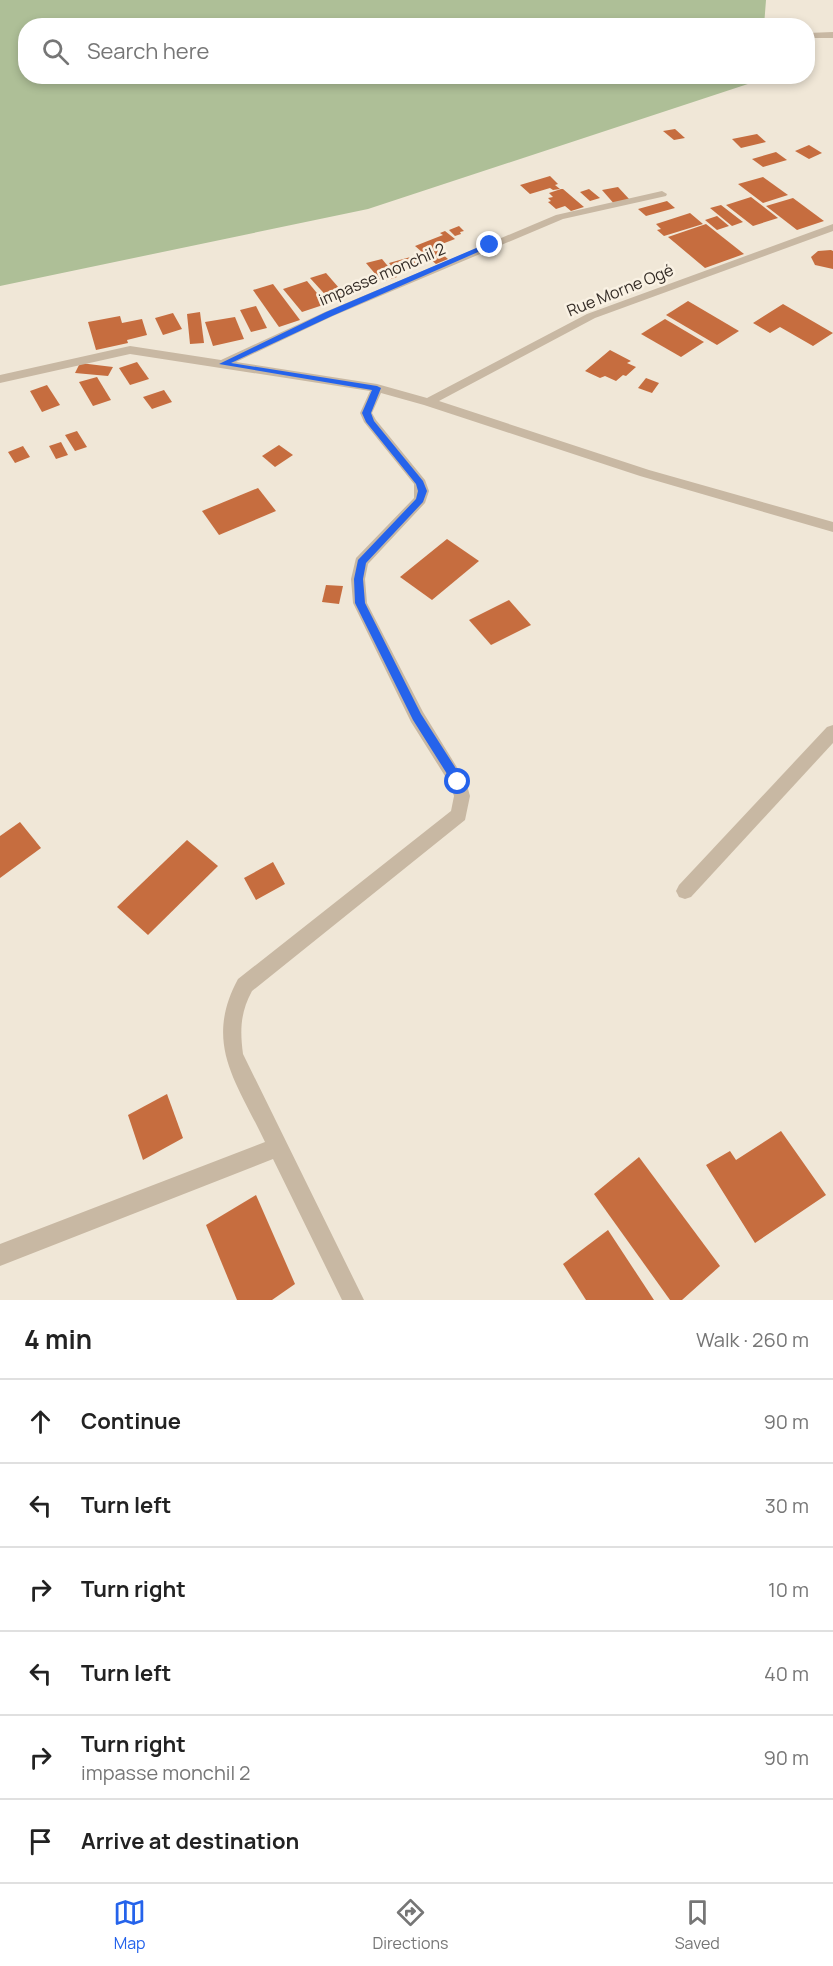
<!DOCTYPE html>
<html lang="en">
<head>
<meta charset="utf-8">
<style>
	body { margin:0; font-family:Manrope,sans-serif; background:#f6f6f6; color:#222 }
	.stop { position:absolute; width:18px; height:18px; margin:-14px; border:4px solid #2563eb; border-radius:50%; background:#fff }
	.stop.end { background:#2563eb; border-color:#fff; box-shadow:0 2px 6px #0008 }
	.list { margin:0; padding:0; list-style:none }
	h2 { display:flex; justify-content:space-between; align-items:center; height:78px; margin:0; padding:0 24px; font-size:26px }
	h2 small { font-size:20px; font-weight:400; color:#767676 }
	.list li { display:grid; grid-template-columns:39px 1fr auto; gap:18px; align-items:center; box-sizing:border-box; height:84px; padding:0 24px; border-top:2px solid #e0e0e0 }
	.list b { display:block; font-size:22px; white-space:nowrap }
	.list p { margin:0; font-size:20px; white-space:nowrap; color:#767676 }
	.list em { font-size:20px; font-style:normal; color:#767676 }
	.icon { flex:none; width:33px; height:33px; fill:none; stroke:currentColor; stroke-width:2; stroke-linecap:round; stroke-linejoin:round }
	.map { position:relative; flex:none; width:833px; height:1300px; overflow:hidden }
	.search { position:absolute; background:#fff; box-shadow:0 3px 9px #0003; left:18px; right:18px; top:18px; height:66px; display:flex; align-items:center; gap:15px; box-sizing:border-box; padding:0 21px; border-radius:24px; color:#767676; font-size:22px }
	.sheet { height:582px; background:#fff }
	nav { display:flex; justify-content:space-around; align-items:center; box-sizing:border-box; height:84px; border-top:2px solid #e0e0e0; background:#fff; font-size:16px; color:#767676 }
	nav a { display:grid; justify-items:center; gap:3px }
	nav .on { color:#2563eb }
	.map>svg:first-child { display:block }
	.green { fill:#aebf97 }
	.building { fill:#c66d3f }
	.lines { fill:none; stroke-linecap:round; stroke-linejoin:round }
	.minor { fill:#c8b8a3; fill-rule:evenodd }
	.route { fill:#2563eb }
	.labels { text-anchor:middle; stroke-width:5; stroke-linejoin:round; paint-order:stroke }
	.far-street-label { font-size:16px; fill:#332b25; stroke:#f9f1e3 }
</style>
</head>
<body>
<div class="map">
<svg width="833" height="1300" viewBox="0 0 833 1300">
	<rect width="100%" height="100%" fill="#f0e7d7"/>
	<!-- green -->
	<path class="green" d="M0 0H766L764 26H26V76L760 77V80L368 209 0 286Z"/>
	<!-- building -->
	<g class="building">
		<path d="M675 129 685 138 674 140 663 131Z"/>
		<path d="M757 134 766 142 741 148 732 139Z"/>
		<path d="M809 145 822 153 809 159 795 151Z"/>
		<path d="M776 152 787 160 763 167 752 159Z"/>
		<path d="M550 176 558 184 555 185 560 189 553 190 550 188 530 194 520 185Z"/>
		<path d="M763 177 788 195 763 203 738 184Z"/>
		<path d="M618 187 630 200 616 206 602 190Z"/>
		<path d="M561 189H563L584 207 571 211 565 206 556 209 548 202 551 201 548 198 553 197 549 193Z"/>
		<path d="M589 189 600 198 590 201 580 192Z"/>
		<path d="M751 197 778 218 753 226 726 205Z"/>
		<path d="M793 198 824 221 797 230 766 206Z"/>
		<path d="M667 201 675 208 646 216 638 209Z"/>
		<path d="M721 205 743 222 732 226 710 208Z"/>
		<path d="M690 213 703 224 664 236 657 230 661 229 656 224Z"/>
		<path d="M717 216 729 226 717 230 705 220Z"/>
		<path d="M706 224 744 254 705 268 668 237Z"/>
		<path d="M459 226 464 231 460 232 461 234 455 236 449 230Z"/>
		<path d="M445 231 455 239 434 247 448 259 436 264 415 246 443 235 440 233Z"/>
		<path d="M831 250 833 251V269L815 265 811 257 818 251Z"/>
		<path d="M414 256 422 264 396 272 389 263Z"/>
		<path d="M382 259 397 277 382 282 366 263Z"/>
		<path d="M326 273 346 296 331 301 310 278Z"/>
		<path d="M307 281 326 304 302 312 283 289Z"/>
		<path d="M273 284 300 320 279 327 253 290Z"/>
		<path d="M688 301 739 331 717 345 666 315Z"/>
		<path d="M783 304 833 333 813 346 780 327 770 333 753 323Z"/>
		<path d="M256 306 267 328 251 332 240 310Z"/>
		<path d="M200 312 204 343 190 344 187 314Z"/>
		<path d="M173 313 182 329 163 335 155 318Z"/>
		<path d="M120 316 122 323 142 319 147 335 127 340 128 343 96 350 88 322Z"/>
		<path d="M235 317 244 339 213 346 205 322Z"/>
		<path d="M665 319 704 342 681 357 641 334Z"/>
		<path d="M610 350 631 361 627 363 636 367 626 376 623 375 616 381 605 376 600 378 585 371Z"/>
		<path d="M137 362 149 379 130 385 119 368Z"/>
		<path d="M80 363 113 367 108 376 75 373Z"/>
		<path d="M97 377 111 400 93 406 79 382Z"/>
		<path d="M646 378 659 383 652 393 638 388Z"/>
		<path d="M47 385 60 405 42 412 30 391Z"/>
		<path d="M164 390 172 402 152 409 143 397Z"/>
		<path d="M77 431 87 447 75 451 65 435Z"/>
		<path d="M61 442 68 455 56 459 49 446Z"/>
		<path d="M279 445 293 455 275 467 262 456Z"/>
		<path d="M23 446 30 457 15 463 8 452Z"/>
		<path d="M258 488 276 511 219 535 202 511Z"/>
		<path d="M447 539 479 561 432 600 400 577Z"/>
		<path d="M326 585 343 586 339 604 322 602Z"/>
		<path d="M509 600 531 625 491 645 469 620Z"/>
		<path d="M20 822 41 848 0 878V836Z"/>
		<path d="M187 840 218 866 148 935 117 907Z"/>
		<path d="M273 862 285 884 256 900 244 878Z"/>
		<path d="M167 1094 183 1138 143 1160 128 1115Z"/>
		<path d="M781 1131 826 1195 755 1243 706 1165 730 1151 736 1160Z"/>
		<path d="M639 1157 720 1266 682 1300H670L594 1194Z"/>
		<path d="M256 1195 295 1284 272 1300H237L206 1225Z"/>
		<path d="M608 1230 654 1300H586L563 1264Z"/>
	</g>
	<g class="lines">
		<!-- minor -->
		<g class="minor">
			<path d="M787 22 791 26H783L784 23Z"/>
			<path d="M833 32V38H808V33Z"/>
			<path d="M662 191 667 194 666 196 563 219 333 316 236 362 377 384 427 398 587 314 833 224V231L595 318 439 401 649 470 833 522V532L640 476 424 405 381 393 372 413 376 420 425 480 429 491 425 503 368 564 365 579 367 603 423 712 466 782 470 796 465 820 252 991C240 1013 240 1031 243 1054L364 1300H342L273 1159 0 1266V1244L265 1142C237 1082 203 1044 238 979L451 811 454 796 450 784 411 722 353 603 351 579 356 558 414 498V484L364 422 360 413 370 391 130 354 0 383V375L130 346 221 360 325 312 556 215Z"/>
			<path d="M833 725V743L691 897 685 899 679 897 676 891 679 885 827 727Z"/>
		</g>
	</g>
	<!-- route -->
	<path class="route" d="M488 243 494 245 332 316 231 363 377 386 381 388 371 413 374 421 423 481 427 491 423 502 366 563 363 579 365 603 421 714 462 778V785H454L413 720 355 603 354 579 358 560 416 499 418 491 416 484 366 422 362 413 372 390 219 364 326 312Z"/>
	<g class="labels">
		<!-- far-street labels -->
		<g class="far-street-label">
			<text transform="translate(382 274) rotate(-23)" y="6">impasse monchil 2</text>
			<text transform="translate(620 290) rotate(-22)" y="6">Rue Morne Ogé</text>
		</g>
	</g>
</svg>
<div class="stop" style="left:458px;top:782px"></div>
<div class="stop end" style="left:490px;top:245px"></div>
<div class="search"><svg class="icon" aria-label="search" viewBox="0 0 24 24"><circle cx="10" cy="10" r="6"/><path d="M15 15l6 6"/></svg>Search here</div>
</div>
<section class="sheet">
<h2>4 min<small>Walk · 260 m</small></h2>
<ul class="list">
<li><svg class="icon" aria-label="ahead" viewBox="0 0 24 24"><path d="M12 20V5M6 11l6-6 6 6"/></svg><div><b>Continue</b></div><em>90 m</em></li>
<li><svg class="icon" aria-label="left" viewBox="0 0 24 24"><path d="M17 20v-9H6M10 6l-5 5 5 5"/></svg><div><b>Turn left</b></div><em>30 m</em></li>
<li><svg class="icon" aria-label="right" viewBox="0 0 24 24"><path d="M7 20v-9h11M14 6l5 5-5 5"/></svg><div><b>Turn right</b></div><em>10 m</em></li>
<li><svg class="icon" aria-label="left" viewBox="0 0 24 24"><path d="M17 20v-9H6M10 6l-5 5 5 5"/></svg><div><b>Turn left</b></div><em>40 m</em></li>
<li><svg class="icon" aria-label="right" viewBox="0 0 24 24"><path d="M7 20v-9h11M14 6l5 5-5 5"/></svg><div><b>Turn right</b><p>impasse monchil 2</p></div><em>90 m</em></li>
<li><svg class="icon" aria-label="arrive" viewBox="0 0 24 24"><path d="M6 21V4h12l-3 4 3 4H6"/></svg><div><b>Arrive at destination</b></div></li>
</ul>
</section>
<nav>
<a class="on"><svg class="icon" aria-label="map" viewBox="0 0 24 24"><path d="M3 6l6-2 6 2 6-2v14l-6 2-6-2-6 2zM9 4v14M15 6v14"/></svg>Map</a>
<a><svg class="icon" aria-label="directions" viewBox="0 0 24 24"><path d="M12 3l9 9-9 9-9-9zM9 14v-3h6M13 9l2 2-2 2"/></svg>Directions</a>
<a><svg class="icon" aria-label="saved" viewBox="0 0 24 24"><path d="M7 4h10v16l-5-4-5 4z"/></svg>Saved</a>
</nav>
</body>
</html>
